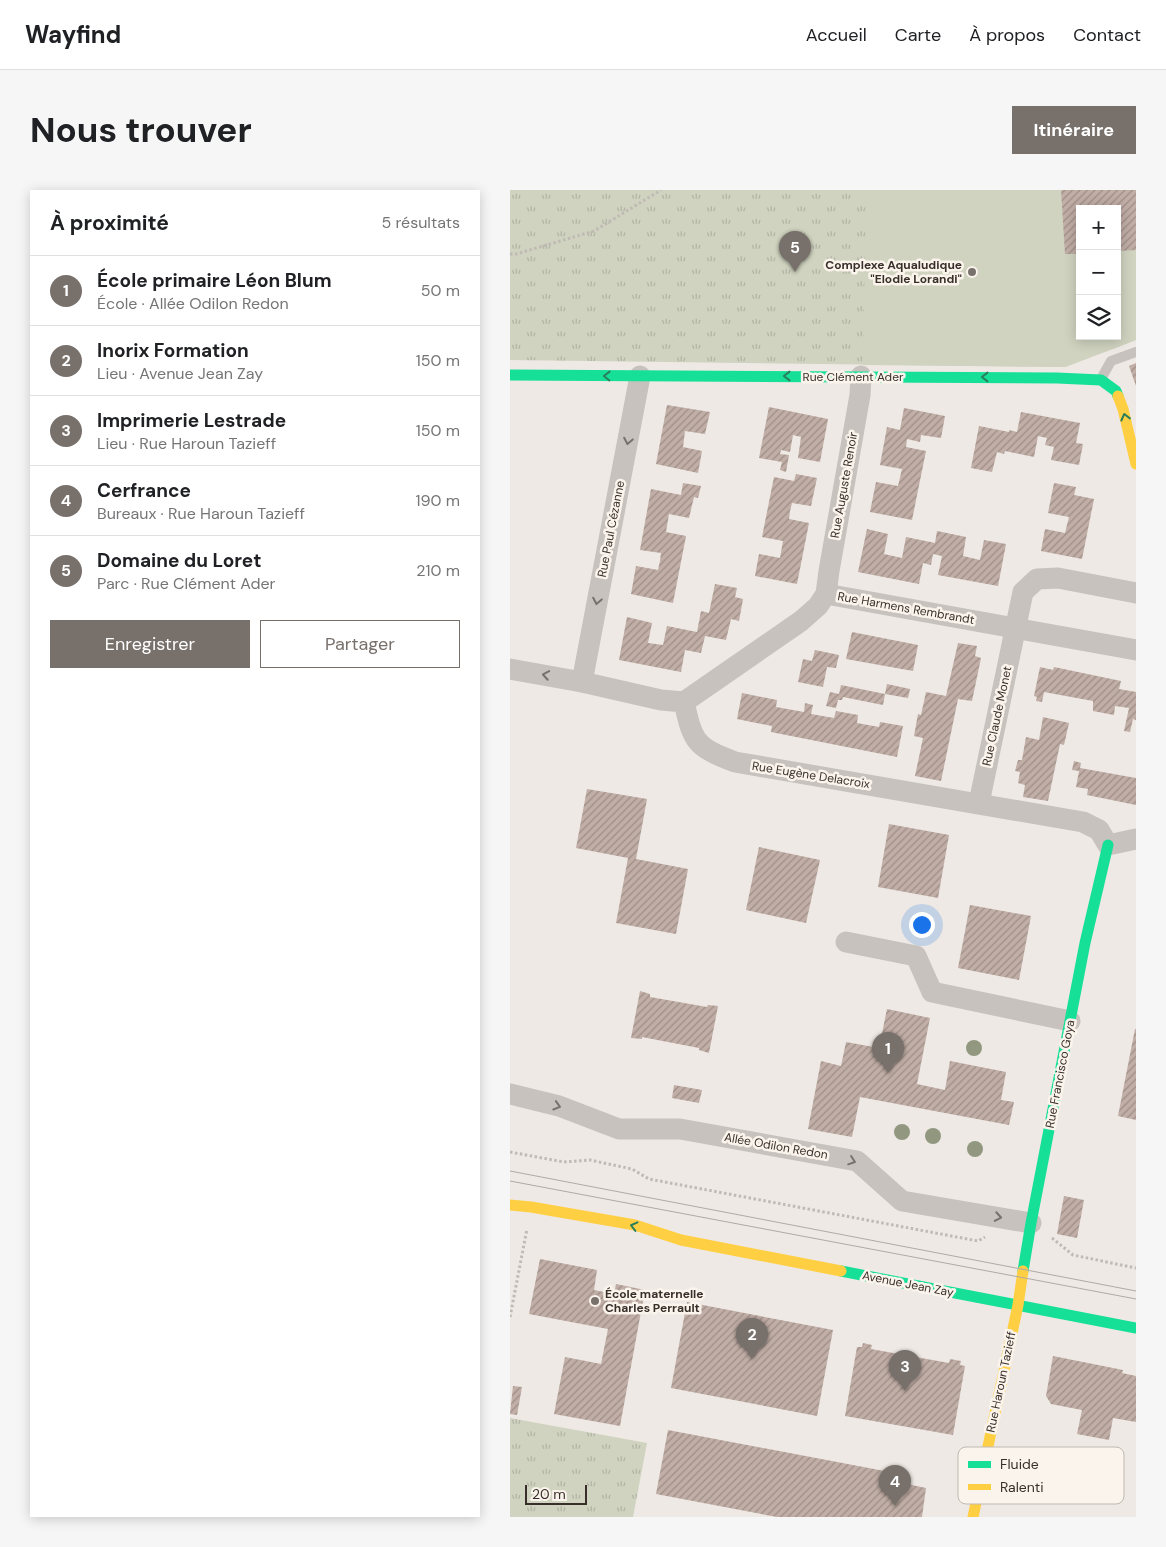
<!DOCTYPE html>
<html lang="fr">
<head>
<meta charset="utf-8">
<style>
	body { margin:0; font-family:"DM Sans",sans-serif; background:#f6f6f6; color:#202124 }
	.controls { position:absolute; right:15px; top:15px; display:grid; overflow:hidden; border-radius:0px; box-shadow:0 2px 12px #0003 }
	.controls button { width:45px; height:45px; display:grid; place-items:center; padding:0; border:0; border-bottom:1px solid #e0e0e0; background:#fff; color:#202124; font:25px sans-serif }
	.scale { position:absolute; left:15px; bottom:12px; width:62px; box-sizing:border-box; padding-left:5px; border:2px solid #392f2a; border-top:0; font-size:14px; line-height:18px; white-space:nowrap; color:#392f2a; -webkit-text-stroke:4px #faf4ec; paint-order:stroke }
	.you { position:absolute; left:411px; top:734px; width:18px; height:18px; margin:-12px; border:4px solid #fff; border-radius:50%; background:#1a73e8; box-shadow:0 0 0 8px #1a73e833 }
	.badge { display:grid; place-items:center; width:32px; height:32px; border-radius:50%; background:#78706b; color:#fff; font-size:16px; font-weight:700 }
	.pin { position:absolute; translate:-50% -41px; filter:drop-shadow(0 1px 2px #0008) }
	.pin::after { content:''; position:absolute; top:26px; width:18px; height:15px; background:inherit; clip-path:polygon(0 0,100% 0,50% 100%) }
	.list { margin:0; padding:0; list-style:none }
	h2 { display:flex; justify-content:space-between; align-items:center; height:65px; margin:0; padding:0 20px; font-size:21px }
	h2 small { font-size:16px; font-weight:400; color:#757577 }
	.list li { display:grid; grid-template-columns:32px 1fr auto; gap:15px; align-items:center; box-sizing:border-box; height:70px; padding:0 20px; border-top:1px solid #e0e0e0 }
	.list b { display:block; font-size:19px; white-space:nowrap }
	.list p { margin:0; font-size:16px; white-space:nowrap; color:#757577 }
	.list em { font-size:16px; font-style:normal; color:#757577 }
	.actions { display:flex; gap:10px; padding:15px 20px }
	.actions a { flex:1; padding:11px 0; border:1px solid #78706b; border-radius:0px; text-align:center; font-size:18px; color:#78706b }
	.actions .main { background:#78706b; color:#fff }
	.icon { flex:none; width:28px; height:28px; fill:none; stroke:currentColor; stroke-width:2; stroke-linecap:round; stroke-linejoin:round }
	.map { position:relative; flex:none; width:626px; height:1327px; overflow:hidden; border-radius:0px }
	header { display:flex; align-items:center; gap:30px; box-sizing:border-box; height:70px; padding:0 25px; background:#fff; border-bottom:1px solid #e0e0e0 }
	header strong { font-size:24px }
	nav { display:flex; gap:28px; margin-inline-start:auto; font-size:18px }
	.intro { display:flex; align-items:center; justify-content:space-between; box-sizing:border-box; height:120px; padding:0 30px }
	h1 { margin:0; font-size:35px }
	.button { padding:12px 22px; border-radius:0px; background:#78706b; color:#fff; font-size:18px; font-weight:700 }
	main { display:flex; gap:30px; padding:0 30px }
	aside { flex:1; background:#fff; border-radius:0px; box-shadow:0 2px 12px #0003 }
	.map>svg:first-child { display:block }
	.grass { fill:url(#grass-tufts); fill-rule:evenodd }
	.pitch { fill:#cfd3bf; fill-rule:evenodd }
	.building { fill:url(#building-hatch) }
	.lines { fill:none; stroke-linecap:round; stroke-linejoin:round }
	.path { stroke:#c0bab5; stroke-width:3; stroke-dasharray:2.5 2.5; stroke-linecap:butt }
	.lane { stroke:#c7c2bd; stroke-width:10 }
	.street { stroke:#c7c2bd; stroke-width:21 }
	.fast { stroke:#16e098; stroke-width:11 }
	.slow { stroke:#ffcf43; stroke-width:11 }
	.tram { stroke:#afaaa7; stroke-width:1 }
	.tree { fill:#929880 }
	.oneway { stroke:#297f5c }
	.oneway2 { stroke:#79716c }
	.poi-dot { fill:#78706b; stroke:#faf4ec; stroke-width:2 }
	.labels { text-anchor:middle; stroke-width:5; stroke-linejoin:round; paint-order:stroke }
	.poi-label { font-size:12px; font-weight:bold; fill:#392f2a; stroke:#faf4ec; text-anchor:end }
	.street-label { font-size:12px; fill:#392f2a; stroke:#faf4ec }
	.key { fill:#faf4ec; stroke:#c0b9b2; stroke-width:1 }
	.key-label { font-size:14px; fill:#392f2a }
</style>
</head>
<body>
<header>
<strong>Wayfind</strong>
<nav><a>Accueil</a><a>Carte</a><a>À propos</a><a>Contact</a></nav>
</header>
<div class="intro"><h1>Nous trouver</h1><a class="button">Itinéraire</a></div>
<main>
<aside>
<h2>À proximité<small>5 résultats</small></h2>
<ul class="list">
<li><span class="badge">1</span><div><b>École primaire Léon Blum</b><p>École · Allée Odilon Redon</p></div><em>50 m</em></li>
<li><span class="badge">2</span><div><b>Inorix Formation</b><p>Lieu · Avenue Jean Zay</p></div><em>150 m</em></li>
<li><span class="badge">3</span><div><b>Imprimerie Lestrade</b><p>Lieu · Rue Haroun Tazieff</p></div><em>150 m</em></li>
<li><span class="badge">4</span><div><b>Cerfrance</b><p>Bureaux · Rue Haroun Tazieff</p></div><em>190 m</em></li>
<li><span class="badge">5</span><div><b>Domaine du Loret</b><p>Parc · Rue Clément Ader</p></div><em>210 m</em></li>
</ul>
<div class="actions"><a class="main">Enregistrer</a><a>Partager</a></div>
</aside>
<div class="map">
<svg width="626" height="1327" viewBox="0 0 626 1327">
	<defs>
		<pattern id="grass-tufts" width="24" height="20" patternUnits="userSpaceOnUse" patternTransform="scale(1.25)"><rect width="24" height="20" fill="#cfd3bf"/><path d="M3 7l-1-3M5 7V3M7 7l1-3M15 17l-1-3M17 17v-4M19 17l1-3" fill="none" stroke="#b2b5a4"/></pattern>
		<pattern id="building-hatch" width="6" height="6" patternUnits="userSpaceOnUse" patternTransform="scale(1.25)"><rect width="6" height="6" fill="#c1aea6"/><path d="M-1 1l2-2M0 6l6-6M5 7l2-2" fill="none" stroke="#9e8e87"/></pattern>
	</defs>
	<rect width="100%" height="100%" fill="#eee9e4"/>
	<!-- grass -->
	<g class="grass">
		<path d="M0 0H626V150L555 177 0 170ZM570 19H607V146H570Z"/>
		<path d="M0 1228 137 1253 123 1327H0Z"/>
	</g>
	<!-- pitch -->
	<path class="pitch" d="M356 0H626V150L555 177 353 175ZM570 19H607V146H570Z"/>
	<!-- building -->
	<g class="building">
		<path d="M551 0H626V60L607 61V19H570V64H555Z"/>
		<path d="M626 173V196L619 176Z"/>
		<path d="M157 215 200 222 195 244 175 241 173 257 192 261 188 283 146 274Z"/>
		<path d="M259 217 318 229 310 272 288 268 291 247 283 245 280 262 271 260 270 264 279 265 276 282 270 280 272 272 249 268Z"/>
		<path d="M394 218 435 226 431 248 411 245 410 252 397 249 396 257 416 261 402 330 360 322 366 292 388 296 392 279 370 275 377 237 390 240Z"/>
		<path d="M511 222 570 233 566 253 573 254 569 275 541 270 544 257 535 255 537 248 528 246 524 267 495 261 494 264 487 262 482 282 461 278 469 236 499 242V240L507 242Z"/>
		<path d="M286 284 307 288 301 316 282 313 280 321 279 329 299 333 287 394 245 386 249 364 270 368 273 351 252 347 264 287 284 291Z"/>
		<path d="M173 293 191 296 188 308 184 307 179 328 159 324 156 342 176 346 163 413 121 404 126 376 148 380 150 371 151 363 130 360 141 299 171 305Z"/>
		<path d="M544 293 566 297 564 305 584 309 572 369 531 361 535 339 555 343 559 327 538 323Z"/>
		<path d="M357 339 378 344 374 364 392 368 396 347 425 353 427 341 456 347 453 366 470 370 474 350 496 354 488 396 428 385 432 366 423 364 421 375 413 373 409 394 348 382Z"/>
		<path d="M205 394 227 398 225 407 233 409 229 431 221 429 216 450 195 446 191 463 175 460 171 482 109 470 117 427 142 433 138 453 153 455 157 436 187 442 191 421 199 423Z"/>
		<path d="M342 442 408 455 403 481 336 469Z"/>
		<path d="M448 453 467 456 465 466 471 468 462 511 448 509 431 591 405 586 413 548 404 546 408 524 411 525 416 502 436 506Z"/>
		<path d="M305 460 329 465 326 478 317 477 313 497 288 492 293 469 302 471Z"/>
		<path d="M530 477 543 480 544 477 611 491 609 499 626 502V530L623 529 620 542 614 541 619 518 605 516 604 525 583 521V511L534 502 532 512 526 511 527 507 524 506Z"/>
		<path d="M377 494 400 499 398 508 375 504Z"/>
		<path d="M331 495 375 504 373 515 333 507 332 510H328L326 518 316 516 320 502 329 504Z"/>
		<path d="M232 503 267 510 266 517 294 522 295 513 303 515 301 524 324 528 326 521 348 525 347 533 369 537 370 532 393 536 387 567 261 542 262 536 227 529Z"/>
		<path d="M533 527 559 533 554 555 550 554 538 611 513 607 515 595 508 593 510 582 505 581 508 570H512L516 547 529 550Z"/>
		<path d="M564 571 571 573 570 578 626 588V615L577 605 578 599 566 597 569 581 562 580Z"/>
		<path d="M77 599 137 609 126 669 178 679 166 744 106 733 118 668 66 658Z"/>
		<path d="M379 634 439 645 428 708 368 697Z"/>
		<path d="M249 657 310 670 296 733 236 720Z"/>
		<path d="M460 715 521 726 509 790 448 778Z"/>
		<path d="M130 801 140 804V807L197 817 198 815 208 816 199 863 189 860V858L132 847V849L121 848Z"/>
		<path d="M377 819 420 828 407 894 435 900 440 871 496 882 491 910 504 912 499 935 350 907 342 947 298 939 311 871 331 876 336 852 369 858Z"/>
		<path d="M625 839H626V930L608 926Z"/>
		<path d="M164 895 192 900 189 913 162 908Z"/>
		<path d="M554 1006 574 1010 567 1048 547 1044Z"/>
		<path d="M30 1069 87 1080 84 1100 104 1104 106 1094 135 1100 110 1236 44 1224 55 1167 91 1174 98 1139 19 1124Z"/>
		<path d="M177 1112 323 1140 307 1226 161 1198Z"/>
		<path d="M353 1153 362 1155 361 1159 439 1173 440 1169 451 1171 450 1175 455 1176 443 1245 335 1226 347 1157H352Z"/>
		<path d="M543 1166 613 1180 612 1183 626 1186V1232L603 1228 599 1250 567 1244 572 1220 541 1214 536 1206Z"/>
		<path d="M3 1196 12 1197 7 1225 0 1224Z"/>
		<path d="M158 1240 385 1283 383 1291 416 1298 412 1327H267L146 1304Z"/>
	</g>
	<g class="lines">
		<!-- path -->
		<g class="path">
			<path d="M0 64H6L84 41 151 0"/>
			<path d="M0 962 54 972 80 970 122 979 139 989 468 1051 475 1047"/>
			<path d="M542 1048 563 1065 626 1078"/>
			<path d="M0 1127 17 1039"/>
		</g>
		<!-- lane -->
		<path class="lane" d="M591 189 601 171 626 162"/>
		<!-- street -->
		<g class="street">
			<path d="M316 404 319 381 350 205 351 186"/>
			<path d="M0 479 72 492 151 510 174 512C183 553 186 557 225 572L573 632 589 640 598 655 626 649"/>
			<path d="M72 492 130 186"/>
			<path d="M174 512 291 431 308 416 316 404 626 460"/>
			<path d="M469 613 513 402 527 389 548 388 626 403"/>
			<path d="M336 752 406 766 422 802 560 831"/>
			<path d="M0 904 49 916 109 939H170L347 971 392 1011 521 1033"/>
		</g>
		<!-- fast -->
		<g class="fast">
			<path d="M0 185 547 188 591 190 606 201 608 206"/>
			<path d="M331 1081 626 1138"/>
			<path d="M513 1081 521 1033 575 753 598 655"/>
		</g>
		<!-- slow -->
		<g class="slow">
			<path d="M608 206 613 219 626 274"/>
			<path d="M0 1015 21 1017 125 1035 171 1050 331 1081"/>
			<path d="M463 1327 508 1115 513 1081"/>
		</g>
		<!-- tram -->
		<g class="tram">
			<path d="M0 981 626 1101"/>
			<path d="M0 991 626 1109"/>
		</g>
	</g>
	<!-- trees -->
	<g class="tree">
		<circle cx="464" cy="858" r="8"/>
		<circle cx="392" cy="942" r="8"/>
		<circle cx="423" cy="946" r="8"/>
		<circle cx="465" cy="959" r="8"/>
	</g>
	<!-- one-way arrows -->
	<defs><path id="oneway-chevron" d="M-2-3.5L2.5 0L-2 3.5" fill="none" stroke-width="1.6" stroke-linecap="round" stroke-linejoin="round" transform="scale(1.25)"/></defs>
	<g class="oneway">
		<use href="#oneway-chevron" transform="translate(97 186) rotate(-179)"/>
		<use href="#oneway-chevron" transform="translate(277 186) rotate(180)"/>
		<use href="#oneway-chevron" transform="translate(475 187) rotate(-180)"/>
		<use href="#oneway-chevron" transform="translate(615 227) rotate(-104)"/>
		<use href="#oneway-chevron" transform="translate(124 1036) rotate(-166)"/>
	</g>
	<g class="oneway2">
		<use href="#oneway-chevron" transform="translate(118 251) rotate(101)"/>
		<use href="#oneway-chevron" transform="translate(87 411) rotate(101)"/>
		<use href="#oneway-chevron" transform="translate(36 485) rotate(-170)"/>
		<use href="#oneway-chevron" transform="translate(47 916) rotate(17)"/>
		<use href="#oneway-chevron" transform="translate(342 971) rotate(19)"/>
		<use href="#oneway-chevron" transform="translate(488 1027) rotate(10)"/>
	</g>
	<!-- markers -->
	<g class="poi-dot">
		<circle cx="462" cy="82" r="5"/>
		<circle cx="85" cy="1111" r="5"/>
	</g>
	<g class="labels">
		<!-- poi labels -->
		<g class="poi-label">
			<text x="452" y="79">Complexe Aqualudique<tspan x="452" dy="14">"Elodie Lorandi"</tspan></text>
			<text x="95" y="1108" text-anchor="start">École maternelle<tspan x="95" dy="14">Charles Perrault</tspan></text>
		</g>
		<!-- street labels -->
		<g class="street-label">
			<text x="343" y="191">Rue Clément Ader</text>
			<text transform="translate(334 295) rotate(-80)" y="4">Rue Auguste Renoir</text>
			<text transform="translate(101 339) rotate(-79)" y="4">Rue Paul Cézanne</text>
			<text transform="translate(396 418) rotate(10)" y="4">Rue Harmens Rembrandt</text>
			<text transform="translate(487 526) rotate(-78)" y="4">Rue Claude Monet</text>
			<text transform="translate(301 585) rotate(9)" y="4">Rue Eugène Delacroix</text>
			<text transform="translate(550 884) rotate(-79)" y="4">Rue Francisco Goya</text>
			<text transform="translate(266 956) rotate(10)" y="4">Allée Odilon Redon</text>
			<text transform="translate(398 1094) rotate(11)" y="4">Avenue Jean Zay</text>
			<text transform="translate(491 1192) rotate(-78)" y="4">Rue Haroun Tazieff</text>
		</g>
	</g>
	<!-- legend -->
	<rect x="448" y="1257" width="166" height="57" rx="8" class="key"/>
	<rect x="458" y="1271" width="23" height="7" fill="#16e098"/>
	<rect x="458" y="1294" width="23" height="6" fill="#ffcf43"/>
	<g class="key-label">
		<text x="490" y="1279">Fluide</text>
		<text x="490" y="1302">Ralenti</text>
	</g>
</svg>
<div class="controls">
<button>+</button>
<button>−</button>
<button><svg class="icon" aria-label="layers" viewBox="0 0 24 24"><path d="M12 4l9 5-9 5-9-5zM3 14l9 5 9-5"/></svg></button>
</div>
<div class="scale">20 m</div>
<div class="you"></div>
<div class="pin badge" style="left:378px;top:883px">1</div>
<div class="pin badge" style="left:242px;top:1169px">2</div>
<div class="pin badge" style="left:395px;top:1201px">3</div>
<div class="pin badge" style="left:385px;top:1316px">4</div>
<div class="pin badge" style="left:285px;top:82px">5</div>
</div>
</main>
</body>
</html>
